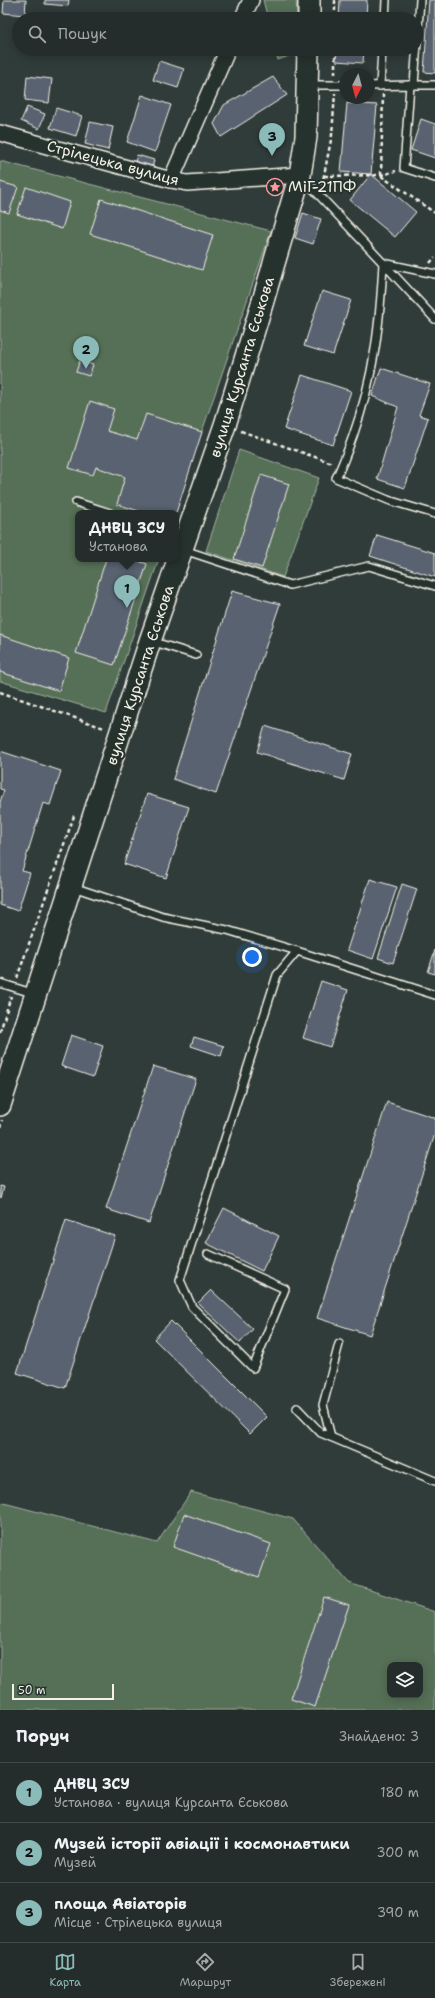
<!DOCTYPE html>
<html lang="uk">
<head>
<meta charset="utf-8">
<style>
	body { margin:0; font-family:"Shantell Sans",sans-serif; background:#2c3534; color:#f1f3f6 }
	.controls { position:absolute; right:12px; bottom:12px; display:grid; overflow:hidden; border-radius:8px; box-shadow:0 2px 10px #0003 }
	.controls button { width:36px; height:36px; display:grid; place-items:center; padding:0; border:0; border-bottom:1px solid #414948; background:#242d2c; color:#f1f3f6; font:20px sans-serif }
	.compass { position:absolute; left:339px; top:68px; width:36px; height:36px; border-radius:50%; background:#242d2c; box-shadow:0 2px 10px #0003; rotate:186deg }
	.scale { position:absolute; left:12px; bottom:10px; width:102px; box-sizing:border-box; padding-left:4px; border:2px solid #f4f1e8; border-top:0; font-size:11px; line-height:14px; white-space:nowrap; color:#f4f1e8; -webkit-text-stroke:3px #26332d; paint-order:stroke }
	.you { position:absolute; left:252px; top:957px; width:14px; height:14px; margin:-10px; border:3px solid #fff; border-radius:50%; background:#1a73e8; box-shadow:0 0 0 6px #1a73e833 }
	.badge { display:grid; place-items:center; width:26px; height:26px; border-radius:50%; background:#8bbbb9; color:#111; font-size:13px; font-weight:700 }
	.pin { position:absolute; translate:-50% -33px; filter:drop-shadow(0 1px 2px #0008) }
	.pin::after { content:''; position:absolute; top:21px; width:14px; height:12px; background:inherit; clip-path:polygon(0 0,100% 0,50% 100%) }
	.popup { position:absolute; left:75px; top:510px; width:104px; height:52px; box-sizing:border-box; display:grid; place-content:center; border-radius:8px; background:#242d2c; filter:drop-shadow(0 1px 3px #0005); font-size:13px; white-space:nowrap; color:#a3a8a9 }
	.popup b { font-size:15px; color:#f1f3f6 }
	.popup::after { content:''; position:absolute; left:50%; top:100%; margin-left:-8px; border:8px solid transparent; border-top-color:#242d2c }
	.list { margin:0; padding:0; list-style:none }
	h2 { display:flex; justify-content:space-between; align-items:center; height:52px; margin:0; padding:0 16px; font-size:17px }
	h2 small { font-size:13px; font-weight:400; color:#a3a8a9 }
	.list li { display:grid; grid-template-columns:26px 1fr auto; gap:12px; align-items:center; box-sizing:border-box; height:60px; padding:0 16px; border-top:1px solid #414948 }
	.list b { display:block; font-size:15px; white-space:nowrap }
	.list p { margin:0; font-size:13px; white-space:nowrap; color:#a3a8a9 }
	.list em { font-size:13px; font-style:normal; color:#a3a8a9 }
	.icon { flex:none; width:22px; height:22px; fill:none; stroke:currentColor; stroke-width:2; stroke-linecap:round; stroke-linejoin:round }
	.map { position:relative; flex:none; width:435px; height:1710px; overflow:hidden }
	.search { position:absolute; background:#242d2c; box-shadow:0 2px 10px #0003; left:12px; right:12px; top:12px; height:44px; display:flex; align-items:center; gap:10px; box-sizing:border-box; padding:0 14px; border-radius:22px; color:#a3a8a9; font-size:15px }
	.sheet { height:232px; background:#242d2c }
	nav { display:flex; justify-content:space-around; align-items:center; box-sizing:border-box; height:56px; border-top:1px solid #414948; background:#242d2c; font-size:11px; color:#a3a8a9 }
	nav a { display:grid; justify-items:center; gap:2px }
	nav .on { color:#8bbbb9 }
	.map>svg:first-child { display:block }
	.green { fill:#547057; stroke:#a4b0a0; fill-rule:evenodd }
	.building { fill:#596270; stroke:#f4f1e8 }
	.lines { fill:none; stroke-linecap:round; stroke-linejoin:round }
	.lane-casing { stroke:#f4f1e8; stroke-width:10 }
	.street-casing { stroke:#f4f1e8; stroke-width:18 }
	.secondary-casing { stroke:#f4f1e8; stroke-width:24 }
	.path { stroke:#f4f1e8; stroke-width:2.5; stroke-dasharray:4 3; stroke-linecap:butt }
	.lane { stroke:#26332d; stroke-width:7 }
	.street { stroke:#26332d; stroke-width:15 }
	.secondary { stroke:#26332d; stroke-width:21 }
	.labels { text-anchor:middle; stroke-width:4; stroke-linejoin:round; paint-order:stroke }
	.street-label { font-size:15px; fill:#f4f1e8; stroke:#26332d }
	.poi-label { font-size:15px; fill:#f4f1e8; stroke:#26332d; text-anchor:start }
</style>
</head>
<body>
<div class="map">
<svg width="435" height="1710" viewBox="0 0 435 1710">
	<rect width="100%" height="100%" fill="#303c3a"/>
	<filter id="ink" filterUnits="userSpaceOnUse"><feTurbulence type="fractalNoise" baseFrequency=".025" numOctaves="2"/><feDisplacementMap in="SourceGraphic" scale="8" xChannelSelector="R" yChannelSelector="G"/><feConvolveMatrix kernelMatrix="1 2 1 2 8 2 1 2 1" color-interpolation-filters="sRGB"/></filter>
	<g filter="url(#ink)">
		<!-- green -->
		<g class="green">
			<path d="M263 0H296L297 19H268Z"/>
			<path d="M275 49H297V53L278 60Z"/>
			<path d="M0 161 271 231 174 513H78V559H159L106 713 0 681Z"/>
			<path d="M239 450 319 478 283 577 206 551Z"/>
			<path d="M191 1492 293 1519 349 1583 435 1612V1710H0V1502L157 1543ZM390 1665H420V1695H390Z"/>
		</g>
		<!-- building -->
		<g class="building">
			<path d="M4 0H26L25 15 3 13Z"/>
			<path d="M45 0H69L68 6 45 4Z"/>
			<path d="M340 0H367L366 19H339Z"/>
			<path d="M429 0H435V73L424 72Z"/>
			<path d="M188 12 206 19H185Z"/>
			<path d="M337 49H364L363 63 336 61Z"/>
			<path d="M159 61 184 69 178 88 153 80Z"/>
			<path d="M27 76 52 79 49 103 25 100Z"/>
			<path d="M273 77 287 95 221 137 214 124 224 105Z"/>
			<path d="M142 95 171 105 155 152 127 142Z"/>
			<path d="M347 103 377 105 371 174 341 172Z"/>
			<path d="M27 107 45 114 39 129 21 121Z"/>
			<path d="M56 108 82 116 76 136 50 128Z"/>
			<path d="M421 119 435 124V158L411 150Z"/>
			<path d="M90 122 113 127 108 150 85 144Z"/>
			<path d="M137 155 154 160 152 168 135 162Z"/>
			<path d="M371 174 416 212 395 237 350 200Z"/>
			<path d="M0 182 18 187 9 213 0 210Z"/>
			<path d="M26 187 70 202 62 229 17 214Z"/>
			<path d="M101 199 213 235 202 270 90 234Z"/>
			<path d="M303 213 321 219 313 244 295 238Z"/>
			<path d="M322 291 351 300 333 355 304 346Z"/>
			<path d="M80 360 93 365 89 376 76 372Z"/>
			<path d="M381 368 430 384 419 415 428 418 405 488 377 479 398 407 372 396Z"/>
			<path d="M302 375 351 391 333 445 284 429Z"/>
			<path d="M90 401 114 409 107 431 137 440 146 414 202 432 176 513H145L117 504 125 477 96 467 93 475 69 468Z"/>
			<path d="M261 475 289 484 262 568 234 559Z"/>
			<path d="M377 535 435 553V577L370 556Z"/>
			<path d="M106 559H132L147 564 114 665 76 653Z"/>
			<path d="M232 591 280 604 216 794 173 779Z"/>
			<path d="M0 635 69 658 59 691 0 672Z"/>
			<path d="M265 726 352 754 344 780 257 752Z"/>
			<path d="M0 751 61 771 50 805 43 803 22 871 30 873 18 911 0 905V802L4 790 0 789Z"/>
			<path d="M147 794 189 807 166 878 124 864Z"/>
			<path d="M370 879 397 887 373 959 347 950Z"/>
			<path d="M402 884 417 889 393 963 378 958Z"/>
			<path d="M435 950V974L428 972Z"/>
			<path d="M321 981 348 990 330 1047 303 1038Z"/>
			<path d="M71 1035 103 1046 93 1077 61 1066Z"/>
			<path d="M194 1037 224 1046 221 1056 191 1046Z"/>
			<path d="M153 1066 196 1079 149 1223 106 1209Z"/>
			<path d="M387 1102 435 1118V1134L370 1335 317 1318Z"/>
			<path d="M0 1186 4 1187 1 1198 0 1197Z"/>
			<path d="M224 1208 279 1236 262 1271 206 1243Z"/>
			<path d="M66 1220 115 1236 65 1388 17 1373Z"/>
			<path d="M211 1290 253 1329 240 1343 198 1303Z"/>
			<path d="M171 1321 267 1417 250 1434 154 1339Z"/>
			<path d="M184 1514 271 1544 259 1577 173 1547Z"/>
			<path d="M324 1597 349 1605 315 1707 291 1699Z"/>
		</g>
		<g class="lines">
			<!-- lane casing -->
			<g class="lane-casing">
				<g id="lane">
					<path d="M385 19 386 0"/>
					<path d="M308 85H345"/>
					<path d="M410 85H435"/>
					<path d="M414 85 420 0"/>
					<path d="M369 86 410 85 404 168 435 178"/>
					<path d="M380 86 382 49"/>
					<path d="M303 178 383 263C380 324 374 377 353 436 348 450 343 464 336 478L388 500 435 514"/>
					<path d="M383 263 435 319"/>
					<path d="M383 263 435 274"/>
					<path d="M76 502 110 513"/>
					<path d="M184 550 290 585 369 566 435 586"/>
					<path d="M151 641 196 655"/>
					<path d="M73 887 163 917 227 930 297 951"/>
					<path d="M0 983 35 994"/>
					<path d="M208 1254 285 1289 253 1368 192 1307 180 1280 277 975 297 951 435 995"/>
					<path d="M297 1408 321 1433 435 1481"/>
					<path d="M331 1437 323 1405 339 1344"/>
				</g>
			</g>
			<!-- street casing -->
			<g class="street-casing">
				<g id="street">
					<path d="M242 19 251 0"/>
					<path d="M0 133 171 180 187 183 300 175"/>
					<path d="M171 180 228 49"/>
				</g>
			</g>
			<!-- secondary casing -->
			<g class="secondary-casing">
				<g id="secondary">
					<path d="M309 19V0"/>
					<path d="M0 1105 150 641 225 425 262 304 300 175 306 137 308 49"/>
				</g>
			</g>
			<!-- path -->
			<g class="path">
				<path d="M335 0V19"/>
				<path d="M335 49V76"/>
				<path d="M381 175 383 94"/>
				<path d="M324 176 381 175 396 171"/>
				<path d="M381 176 435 213"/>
				<path d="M322 185 332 135 335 93"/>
				<path d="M430 263 435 257"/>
				<path d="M241 431 332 463"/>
				<path d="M0 692 104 728"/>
				<path d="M17 978 75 813"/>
				<path d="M0 1032 11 996"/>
				<path d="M0 1128 2 1120"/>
			</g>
			<!-- lane -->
			<use href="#lane" class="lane"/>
			<!-- street -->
			<use href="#street" class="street"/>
			<!-- secondary -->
			<use href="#secondary" class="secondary"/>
		</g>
	</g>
	<!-- icons -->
	<defs>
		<g id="sight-ring" transform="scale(0.9)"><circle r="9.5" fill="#26332d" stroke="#ff9aa2" stroke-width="1.5"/><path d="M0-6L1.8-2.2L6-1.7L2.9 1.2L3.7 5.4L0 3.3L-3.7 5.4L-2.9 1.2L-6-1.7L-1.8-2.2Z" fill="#ff9aa2"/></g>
	</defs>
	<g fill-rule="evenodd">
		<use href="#sight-ring" x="275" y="187"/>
	</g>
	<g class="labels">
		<!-- street labels -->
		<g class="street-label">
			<text transform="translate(113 163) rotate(15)" y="5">Стрілецька вулиця</text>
			<text transform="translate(242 367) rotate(-73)" y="5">вулиця Курсанта Єськова</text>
			<text transform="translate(140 675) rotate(-72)" y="5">вулиця Курсанта Єськова</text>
		</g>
		<!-- poi labels -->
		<g class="poi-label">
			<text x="288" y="192">МіГ-21ПФ</text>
		</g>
	</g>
</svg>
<div class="controls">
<button><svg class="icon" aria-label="layers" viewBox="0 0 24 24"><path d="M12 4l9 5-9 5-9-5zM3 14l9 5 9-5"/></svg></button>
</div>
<svg class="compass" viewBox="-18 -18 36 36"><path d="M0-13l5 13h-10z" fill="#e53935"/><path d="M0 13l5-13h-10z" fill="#a3a8a9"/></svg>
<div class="scale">50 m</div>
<div class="you"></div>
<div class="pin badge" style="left:127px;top:608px">1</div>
<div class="popup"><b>ДНВЦ ЗСУ</b>Установа</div>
<div class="pin badge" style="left:86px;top:369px">2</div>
<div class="pin badge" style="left:272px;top:156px">3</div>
<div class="search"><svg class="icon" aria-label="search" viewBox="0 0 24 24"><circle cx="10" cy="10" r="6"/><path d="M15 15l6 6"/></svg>Пошук</div>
</div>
<section class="sheet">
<h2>Поруч<small>Знайдено: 3</small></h2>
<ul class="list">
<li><span class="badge">1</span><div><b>ДНВЦ ЗСУ</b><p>Установа · вулиця Курсанта Єськова</p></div><em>180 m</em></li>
<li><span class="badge">2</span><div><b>Музей історії авіації і космонавтики</b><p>Музей</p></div><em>300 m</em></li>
<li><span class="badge">3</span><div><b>площа Авіаторів</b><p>Місце · Стрілецька вулиця</p></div><em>390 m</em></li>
</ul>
</section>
<nav>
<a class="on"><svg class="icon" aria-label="map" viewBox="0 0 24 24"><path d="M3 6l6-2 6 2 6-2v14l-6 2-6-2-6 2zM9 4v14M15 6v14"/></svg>Карта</a>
<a><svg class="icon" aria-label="directions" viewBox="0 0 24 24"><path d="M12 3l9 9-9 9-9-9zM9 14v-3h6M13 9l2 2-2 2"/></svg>Маршрут</a>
<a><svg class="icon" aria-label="saved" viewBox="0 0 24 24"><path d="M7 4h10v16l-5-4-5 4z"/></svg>Збережені</a>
</nav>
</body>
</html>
